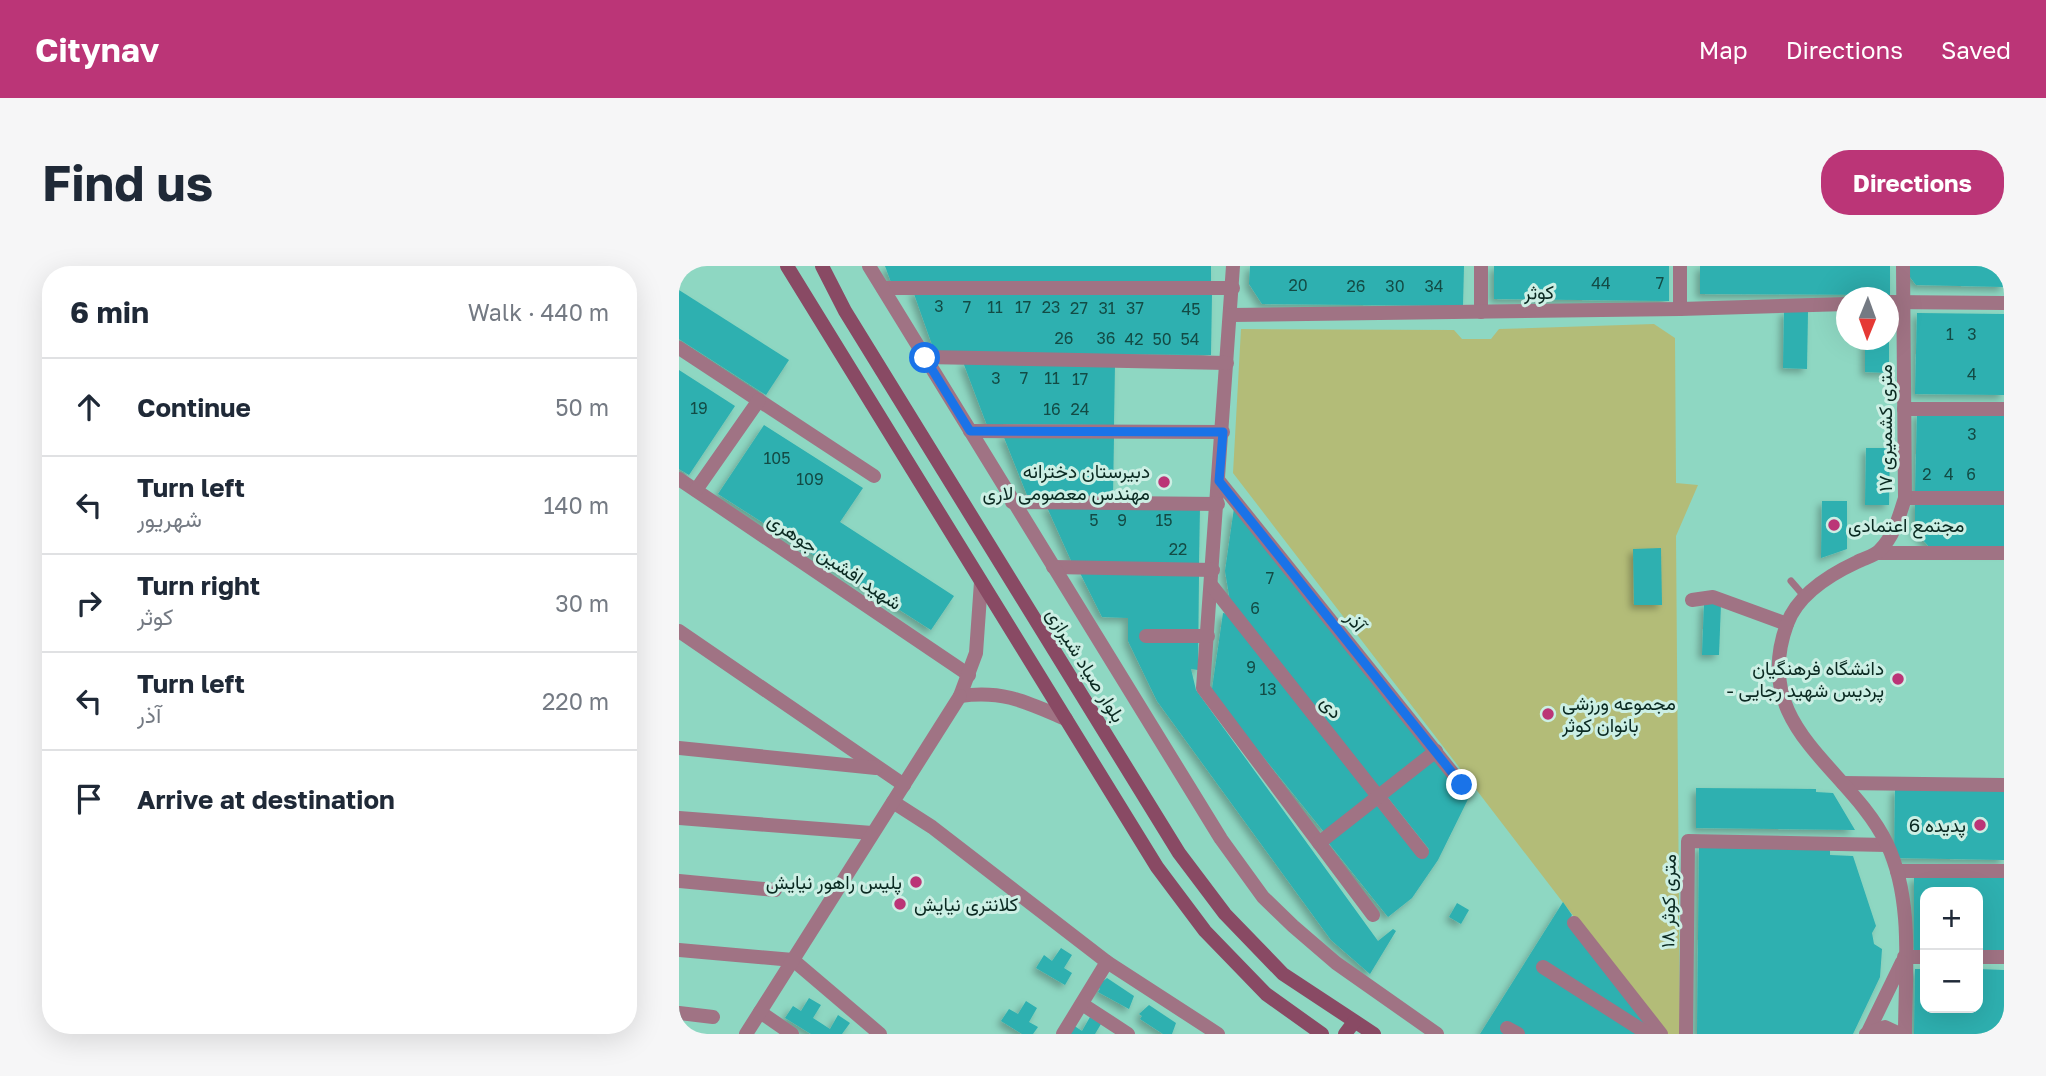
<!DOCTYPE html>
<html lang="en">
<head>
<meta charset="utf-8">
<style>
	body { margin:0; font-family:"Golos Text",Vazirmatn,sans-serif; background:#f6f6f7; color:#1f2937 }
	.controls { position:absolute; right:21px; bottom:21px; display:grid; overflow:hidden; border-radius:14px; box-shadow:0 7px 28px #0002 }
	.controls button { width:63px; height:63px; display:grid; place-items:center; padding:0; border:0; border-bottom:2px solid #e0e1e3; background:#fff; color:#1f2937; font:35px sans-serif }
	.compass { position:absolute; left:1157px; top:21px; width:63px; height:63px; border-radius:50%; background:#fff; box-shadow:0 7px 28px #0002; rotate:181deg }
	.stop { position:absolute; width:21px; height:21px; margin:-16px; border:5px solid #1a73e8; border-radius:50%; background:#fff }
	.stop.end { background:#1a73e8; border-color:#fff; box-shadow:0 2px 7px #0008 }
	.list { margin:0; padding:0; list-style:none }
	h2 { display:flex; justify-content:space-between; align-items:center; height:91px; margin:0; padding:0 28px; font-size:30px }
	h2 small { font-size:23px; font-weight:400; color:#747a83 }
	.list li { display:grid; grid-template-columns:46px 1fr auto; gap:21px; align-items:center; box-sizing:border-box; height:98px; padding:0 28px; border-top:2px solid #e0e1e3 }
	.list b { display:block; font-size:26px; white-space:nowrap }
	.list p { margin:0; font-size:23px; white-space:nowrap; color:#747a83 }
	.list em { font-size:23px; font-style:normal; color:#747a83 }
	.icon { flex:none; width:38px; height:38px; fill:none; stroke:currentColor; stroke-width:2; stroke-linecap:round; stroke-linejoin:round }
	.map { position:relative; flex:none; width:1325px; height:768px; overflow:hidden; border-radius:28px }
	header { display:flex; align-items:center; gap:42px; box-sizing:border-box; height:98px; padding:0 35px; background:#bb3577; color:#fff }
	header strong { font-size:33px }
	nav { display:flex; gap:38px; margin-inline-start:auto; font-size:24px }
	.intro { display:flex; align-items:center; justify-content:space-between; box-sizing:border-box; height:168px; padding:0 42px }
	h1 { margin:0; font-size:49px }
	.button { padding:18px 32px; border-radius:28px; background:#bb3577; color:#fff; font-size:24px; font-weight:700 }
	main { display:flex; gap:42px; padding:0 42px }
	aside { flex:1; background:#fff; border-radius:28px; box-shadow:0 7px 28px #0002 }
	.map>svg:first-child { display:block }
	.green { fill:#b3bc78 }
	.building { fill:#2db0b0; filter:url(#shadow) }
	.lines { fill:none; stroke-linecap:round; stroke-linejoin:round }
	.service { stroke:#a07384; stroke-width:7 }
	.minor { stroke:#a07384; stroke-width:14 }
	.tertiary { stroke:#a07384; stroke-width:14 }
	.secondary { stroke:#894a64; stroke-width:14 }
	.route { stroke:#1a73e8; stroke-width:9 }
	.poi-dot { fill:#bb3577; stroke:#ccefe4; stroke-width:2.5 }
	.labels { text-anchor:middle; stroke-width:6; stroke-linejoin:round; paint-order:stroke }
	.number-label { font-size:16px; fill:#134b45 }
	.street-label { font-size:19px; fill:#0a2921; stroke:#ccefe4 }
	.poi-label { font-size:19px; fill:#0a2921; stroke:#ccefe4; text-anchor:end }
</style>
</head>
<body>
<header>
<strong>Citynav</strong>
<nav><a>Map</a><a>Directions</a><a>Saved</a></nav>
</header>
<div class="intro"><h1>Find us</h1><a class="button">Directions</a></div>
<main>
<aside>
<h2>6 min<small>Walk · 440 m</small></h2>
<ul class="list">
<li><svg class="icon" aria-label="ahead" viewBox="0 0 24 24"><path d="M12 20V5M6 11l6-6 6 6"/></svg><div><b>Continue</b></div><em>50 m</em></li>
<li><svg class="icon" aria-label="left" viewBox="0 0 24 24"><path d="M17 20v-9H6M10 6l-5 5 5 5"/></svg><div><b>Turn left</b><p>شهریور</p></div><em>140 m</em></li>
<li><svg class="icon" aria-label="right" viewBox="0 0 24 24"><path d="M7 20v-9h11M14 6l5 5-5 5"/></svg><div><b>Turn right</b><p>کوثر</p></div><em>30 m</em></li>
<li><svg class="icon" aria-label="left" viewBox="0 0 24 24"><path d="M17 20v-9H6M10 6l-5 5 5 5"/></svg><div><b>Turn left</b><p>آذر</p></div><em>220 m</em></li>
<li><svg class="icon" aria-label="arrive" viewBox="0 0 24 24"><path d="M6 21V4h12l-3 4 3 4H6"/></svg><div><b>Arrive at destination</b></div></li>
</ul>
</aside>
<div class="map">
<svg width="1325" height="768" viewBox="0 0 1325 768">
	<defs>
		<filter id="shadow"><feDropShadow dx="-4" dy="4" stdDeviation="3.5" flood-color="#0004"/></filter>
	</defs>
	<rect width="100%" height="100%" fill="#8ed7c2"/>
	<!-- green -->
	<path class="green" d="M975 58 996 72 997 217 1019 219 997 270 1001 768H985L554 207 562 63 775 64 783 73H812L820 63Z"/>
	<!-- building -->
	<g class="building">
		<path d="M206 0H532V19H213Z"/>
		<path d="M571 0H785L784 40 583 38 570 18Z"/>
		<path d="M815 0H990V35L815 33Z"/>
		<path d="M1021 0H1211V29L1021 28Z"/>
		<path d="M1228 0H1325V21L1237 19 1228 7Z"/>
		<path d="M0 24 110 94 87 129 0 73Z"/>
		<path d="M234 25 533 28 532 89 280 87 257 90Z"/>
		<path d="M1105 45 1129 46 1128 103 1104 102Z"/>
		<path d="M1238 47 1325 48V129L1236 128Z"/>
		<path d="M1186 74H1210V107L1186 106Z"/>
		<path d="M284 96 436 98 435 159 324 158V162H309Z"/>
		<path d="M0 104 56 140 10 209 0 203Z"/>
		<path d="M1238 147 1325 148V229L1236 228Z"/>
		<path d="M85 159 184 222 161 256 275 330 252 364 39 228Z"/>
		<path d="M324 169 435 170 434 231 350 234Z"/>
		<path d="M1187 182H1211L1210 239H1186Z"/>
		<path d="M1143 235H1168V283L1142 292Z"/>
		<path d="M1236 235H1325V284L1252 283 1236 265Z"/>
		<path d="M367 239 521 240 520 298 394 299Z"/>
		<path d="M555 242 749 485 701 523 551 335 546 305Z"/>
		<path d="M982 282 983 339H955L954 283Z"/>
		<path d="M401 307 520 309 519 404 512 403 517 424 699 675 714 663 717 665 691 708 652 674 478 435 449 375V352L423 351Z"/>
		<path d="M1025 337 1042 338 1040 389H1023Z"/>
		<path d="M544 347 549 348 693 528 645 566 540 436 533 423Z"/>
		<path d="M755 491 781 523 791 516 795 521 759 594 733 632 709 651 648 575 696 537 740 592 750 583 707 529Z"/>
		<path d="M1017 522 1137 523V526L1154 527 1176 564 1017 562Z"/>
		<path d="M1216 523 1325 524V594L1215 592Z"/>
		<path d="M1020 580 1151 582V589L1174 590 1197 660 1193 667 1195 678 1203 683 1201 711 1174 768H1018Z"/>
		<path d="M1235 611H1325V685H1299V626H1246V684H1235Z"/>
		<path d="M884 636 893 649 890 654 980 768H846L826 755 821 763 829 768H801Z"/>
		<path d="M778 637 790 644 782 658 770 651Z"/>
		<path d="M382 682 393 689 385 702 393 707 386 719 357 702 365 689 373 695Z"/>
		<path d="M1236 703H1246V742H1299V703L1325 704V768H1235Z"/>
		<path d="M428 712 455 730 450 743 419 726 421 723 418 720Z"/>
		<path d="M130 732 142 739 134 752 151 763 159 749 171 757 163 768H132L106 752 114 740 122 745Z"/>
		<path d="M347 735 358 742 350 756 359 761 354 768H343L322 755 330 743 339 748Z"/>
		<path d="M470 739 497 757 493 768H484L461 753 463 750 460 748Z"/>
		<path d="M411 751 422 758 416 768H388L394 759 403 765Z"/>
	</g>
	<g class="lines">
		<!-- service -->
		<path class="service" d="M1112 315 1125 330"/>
		<!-- minor -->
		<g class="minor">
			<path d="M554 0 524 422 694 649"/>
			<path d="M802 0V46"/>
			<path d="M204 22H554"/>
			<path d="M1210 36 1325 37"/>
			<path d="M1001 43V0"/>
			<path d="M553 49 1001 43 1168 38"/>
			<path d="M0 82 195 210"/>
			<path d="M246 91 548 97"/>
			<path d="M1225 143H1325"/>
			<path d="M291 165 544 166"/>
			<path d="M0 213 290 409"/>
			<path d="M540 215 783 519"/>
			<path d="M17 224 80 134"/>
			<path d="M1226 232H1325"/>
			<path d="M333 236 539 238"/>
			<path d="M1200 287H1325"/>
			<path d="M374 301 534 304"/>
			<path d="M533 320 743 586"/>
			<path d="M1013 334 1034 331 1108 358"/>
			<path d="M0 365 225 519"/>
			<path d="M467 370H529"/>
			<path d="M0 482 197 502"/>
			<path d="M1164 517 1325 519"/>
			<path d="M214 536 253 561 428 696 539 768"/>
			<path d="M0 552 193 567"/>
			<path d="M640 577 757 485"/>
			<path d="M1218 605H1325"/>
			<path d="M0 615 96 624"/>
			<path d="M895 657 982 768"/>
			<path d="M0 684 114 694 201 768"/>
			<path d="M1225 691H1246"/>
			<path d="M1299 691H1325"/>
			<path d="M864 701 969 768"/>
			<path d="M403 738 449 768"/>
			<path d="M81 746 113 768"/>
			<path d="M0 747 34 751"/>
			<path d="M828 762 839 768"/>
			<path d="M384 768 428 696"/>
			<path d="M1007 768 1009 575 1208 579"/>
		</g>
		<!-- tertiary -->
		<g class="tertiary">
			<path d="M190 0 542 573 584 631 614 660 657 697 758 768"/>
			<path d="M1224 0 1226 232C1220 251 1215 270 1201 284 1196 290 1185 292 1178 296 1150 309 1119 328 1108 358 1070 462 1171 501 1208 578 1235 635 1226 707 1226 768"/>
			<path d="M302 316 297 387 281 430C325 424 347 436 387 453"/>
			<path d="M1189 766 1223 696"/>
			<path d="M67 768 281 430"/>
			<path d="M1187 768 1206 761 1221 768"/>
		</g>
		<!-- secondary -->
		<g class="secondary">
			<path d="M108 0 478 601 526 665 587 728 643 768"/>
			<path d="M143 0 166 45 500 587 546 648 604 708 695 768"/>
			<path d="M666 768 675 756"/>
		</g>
	</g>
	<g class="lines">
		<!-- route -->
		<path class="route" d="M246 92 291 165 544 166 540 215 783 519"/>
	</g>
	<!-- markers -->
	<g class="poi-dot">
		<circle cx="485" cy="216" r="7"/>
		<circle cx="1155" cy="259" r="7"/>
		<circle cx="1219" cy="413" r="7"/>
		<circle cx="869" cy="448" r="7"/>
		<circle cx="1301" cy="559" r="7"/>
		<circle cx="237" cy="616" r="7"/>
		<circle cx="221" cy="638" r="7"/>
	</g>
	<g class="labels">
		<!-- number labels -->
		<g class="number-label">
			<text x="922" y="23">44</text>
			<text x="981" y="23">7</text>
			<text x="619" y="25">20</text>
			<text x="677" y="26">26</text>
			<text x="716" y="26">30</text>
			<text x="755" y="26">34</text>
			<text x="260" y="46">3</text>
			<text x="288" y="47">7</text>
			<text x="316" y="47">11</text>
			<text x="344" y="47">17</text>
			<text x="372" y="47">23</text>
			<text x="400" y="48">27</text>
			<text x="428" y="48">31</text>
			<text x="456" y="48">37</text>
			<text x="512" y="49">45</text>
			<text x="1271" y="74">1</text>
			<text x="1293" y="74">3</text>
			<text x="385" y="78">26</text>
			<text x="427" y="78">36</text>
			<text x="455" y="79">42</text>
			<text x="483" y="79">50</text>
			<text x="511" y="79">54</text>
			<text x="1293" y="114">4</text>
			<text x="317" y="118">3</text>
			<text x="345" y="118">7</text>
			<text x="373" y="118">11</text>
			<text x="401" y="119">17</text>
			<text x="20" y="148">19</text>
			<text x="373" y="149">16</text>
			<text x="401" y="149">24</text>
			<text x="1293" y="174">3</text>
			<text x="98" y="198">105</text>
			<text x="1248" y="214">2</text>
			<text x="1270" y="214">4</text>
			<text x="1292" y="214">6</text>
			<text x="131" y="219">109</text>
			<text x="415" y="260">5</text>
			<text x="443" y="260">9</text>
			<text x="485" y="260">15</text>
			<text x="499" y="289">22</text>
			<text x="591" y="318">7</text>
			<text x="576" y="348">6</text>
			<text x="572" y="407">9</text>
			<text x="589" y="429">13</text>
		</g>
		<!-- street labels -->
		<g class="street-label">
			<text transform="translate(860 26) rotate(-1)" y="7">کوثر</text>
			<text transform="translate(1206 162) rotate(-90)" y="7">۱۷ متری کشمیری</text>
			<text transform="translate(156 295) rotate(34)" y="7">شهید افشین جوهری</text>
			<text transform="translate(677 355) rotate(51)" y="7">آذر</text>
			<text transform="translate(407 399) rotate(58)" y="7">بلوار صیاد شیرازی</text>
			<text transform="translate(653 441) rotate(52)" y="7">دی</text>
			<text transform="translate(989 635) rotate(-89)" y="7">۱۸ متری کوثر</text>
		</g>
		<!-- poi labels -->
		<g class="poi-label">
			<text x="471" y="212">دبیرستان دخترانه<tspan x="471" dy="22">مهندس معصومی لاری</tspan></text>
			<text x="1169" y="266" text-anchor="start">مجتمع اعتمادی</text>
			<text x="1205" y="409">دانشگاه فرهنگیان<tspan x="1205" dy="22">- پردیس شهید رجایی</tspan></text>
			<text x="883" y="444" text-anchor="start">مجموعه ورزشی<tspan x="883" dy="22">بانوان کوثر</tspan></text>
			<text x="1287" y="566">پدیده 6</text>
			<text x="223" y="623">پلیس راهور نیایش</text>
			<text x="235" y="645" text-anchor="start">کلانتری نیایش</text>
		</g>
	</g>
</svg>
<div class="controls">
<button>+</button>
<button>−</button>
</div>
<svg class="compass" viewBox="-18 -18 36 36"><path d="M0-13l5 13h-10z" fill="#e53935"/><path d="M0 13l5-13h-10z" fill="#747a83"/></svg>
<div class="stop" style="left:246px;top:92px"></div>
<div class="stop end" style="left:783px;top:519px"></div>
</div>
</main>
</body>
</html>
